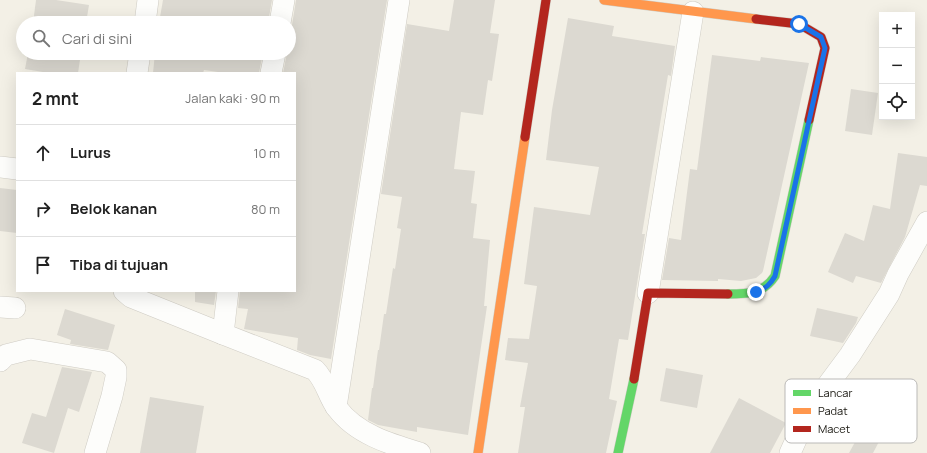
<!DOCTYPE html>
<html lang="id">
<head>
<meta charset="utf-8">
<style>
	body { margin:0; font-family:Manrope,sans-serif; background:#f2f2f2; color:#222 }
	.controls { position:absolute; right:12px; top:12px; display:grid; overflow:hidden; border-radius:0px; box-shadow:0 4px 16px #0002 }
	.controls button { width:36px; height:36px; display:grid; place-items:center; padding:0; border:0; border-bottom:1px solid #e0e0e0; background:#fff; color:#222; font:20px sans-serif }
	.stop { position:absolute; width:12px; height:12px; margin:-9px; border:3px solid #1a73e8; border-radius:50%; background:#fff }
	.stop.end { background:#1a73e8; border-color:#fff; box-shadow:0 1px 4px #0008 }
	.list { margin:0; padding:0; list-style:none }
	h2 { display:flex; justify-content:space-between; align-items:center; height:52px; margin:0; padding:0 16px; font-size:17px }
	h2 small { font-size:13px; font-weight:400; color:#767676 }
	.list li { display:grid; grid-template-columns:26px 1fr auto; gap:12px; align-items:center; box-sizing:border-box; height:56px; padding:0 16px; border-top:1px solid #e0e0e0 }
	.list b { display:block; font-size:15px; white-space:nowrap }
	.list em { font-size:13px; font-style:normal; color:#767676 }
	.icon { flex:none; width:22px; height:22px; fill:none; stroke:currentColor; stroke-width:2; stroke-linecap:round; stroke-linejoin:round }
	.map { position:relative; flex:none; width:927px; height:453px; overflow:hidden }
	.search { position:absolute; background:#fff; box-shadow:0 4px 16px #0002; left:16px; top:16px; width:280px; height:44px; display:flex; align-items:center; gap:10px; box-sizing:border-box; padding:0 14px; border-radius:22px; color:#767676; font-size:15px }
	.panel { position:absolute; background:#fff; box-shadow:0 4px 16px #0002; left:16px; top:72px; width:280px; height:220px; border-radius:0px }
	.map>svg:first-child { display:block }
	.building { fill:#dcd9d1 }
	.lines { fill:none; stroke-linecap:round; stroke-linejoin:round }
	.street-casing { stroke:#cfccc4; stroke-width:22 }
	.fast-casing { stroke:#cfccc4; stroke-width:10 }
	.slow-casing { stroke:#cfccc4; stroke-width:10 }
	.jam-casing { stroke:#cfccc4; stroke-width:10 }
	.street { stroke:#fdfdfb; stroke-width:21 }
	.fast { stroke:#63d668; stroke-width:9 }
	.slow { stroke:#ff974d; stroke-width:9 }
	.jam { stroke:#b3261e; stroke-width:9 }
	.route { stroke:#1a73e8; stroke-width:5 }
	.key { fill:#fff; stroke:#bab9b7; stroke-width:1 }
	.key-label { font-size:11px; fill:#191710 }
</style>
</head>
<body>
<div class="map">
<svg width="927" height="453" viewBox="0 0 927 453">
	<rect width="100%" height="100%" fill="#f3f0e6"/>
	<!-- building -->
	<g class="building">
		<path d="M36 0H56L89 5 86 23H33Z"/>
		<path d="M163 0H272L268 23H159Z"/>
		<path d="M296 0H387L331 359 310 355 297 350 298 338 244 329 248 309 238 308 240 291H295V73H283L287 53H289V31L292 25Z"/>
		<path d="M454 0H495L490 33 499 34 492 81 488 80 483 115 461 112 454 169 475 171 471 203 477 204 473 238 490 240 484 306H487L468 435 417 427V432L378 425 368 420 372 388H373L378 350H379L384 314H386L393 268 395 269 401 229 397 228 402 197 381 194 407 24 449 31Z"/>
		<path d="M568 18 614 26 612 36 675 46 671 76 668 75 642 234H645L628 340 619 339 609 399 617 401 606 453H518L525 407H520L528 363 505 360 508 338 529 339 537 286 524 284 534 207 590 215 599 167 546 160 552 110Z"/>
		<path d="M28 53H81L78 73H49L25 69Z"/>
		<path d="M155 53H263L259 73H225L204 70 203 73H153Z"/>
		<path d="M712 55 760 61 761 57 809 63 763 271 762 273 756 278 741 281 718 279V281L662 280 669 238 681 240 690 169 697 170Z"/>
		<path d="M851 89 878 93 872 135 845 131Z"/>
		<path d="M898 153 927 157V186L920 185 905 237 881 283 856 276 853 283 828 272 845 233 864 241 873 205 890 209Z"/>
		<path d="M0 188 17 190V233L0 231Z"/>
		<path d="M195 291H216L214 305 195 302Z"/>
		<path d="M817 308 858 317 856 323 843 343 810 336Z"/>
		<path d="M65 309 115 325 108 350 70 344 71 340 57 335Z"/>
		<path d="M62 367 92 372 79 412 68 408 54 453 22 443 32 413 46 417Z"/>
		<path d="M666 368 703 375 697 408 660 401Z"/>
		<path d="M849 391 893 415 873 453H849L865 424 839 409Z"/>
		<path d="M150 397 204 406 196 453H140Z"/>
		<path d="M739 398 786 423 770 453H710Z"/>
	</g>
	<g class="lines">
		<!-- street casing -->
		<g class="street-casing">
			<g id="street">
				<path d="M145 23 148 0"/>
				<path d="M280 23 284 0"/>
				<path d="M137 73 140 53"/>
				<path d="M271 73 275 53"/>
				<path d="M0 167 17 169"/>
				<path d="M124 291 131 297 223 334"/>
				<path d="M228 291 223 334 315 370C326 381 328 396 337 408 356 434 390 444 420 453"/>
				<path d="M648 293 693 12"/>
				<path d="M0 307 15 308"/>
				<path d="M0 361 6 355 30 349 107 362 116 370V377L112 396 95 453"/>
				<path d="M336 407 399 0"/>
				<path d="M790 453 800 431 821 394 850 355 889 294 898 274 927 222"/>
			</g>
		</g>
		<!-- fast casing -->
		<g class="fast-casing">
			<g id="fast">
				<path d="M728 294C748 294 763 294 775 276L809 120"/>
				<path d="M618 453 634 379"/>
			</g>
		</g>
		<!-- slow casing -->
		<g class="slow-casing">
			<g id="slow">
				<path d="M604 0 756 19"/>
				<path d="M478 453 525 137"/>
			</g>
		</g>
		<!-- jam casing -->
		<g class="jam-casing">
			<g id="jam">
				<path d="M756 19 799 24 821 37 825 48 809 120"/>
				<path d="M525 137 546 0"/>
				<path d="M634 379 648 293 728 294"/>
			</g>
		</g>
		<!-- street -->
		<use href="#street" class="street"/>
		<!-- fast -->
		<use href="#fast" class="fast"/>
		<!-- slow -->
		<use href="#slow" class="slow"/>
		<!-- jam -->
		<use href="#jam" class="jam"/>
	</g>
	<g class="lines">
		<!-- route -->
		<path class="route" d="M756 292C766 288 770 285 775 276L825 48 821 37 799 24"/>
	</g>
	<!-- legend -->
	<rect x="785" y="379" width="132" height="64" rx="6" class="key"/>
	<rect x="793" y="390" width="18" height="6" fill="#63d668"/>
	<rect x="793" y="408" width="18" height="6" fill="#ff974d"/>
	<rect x="793" y="426" width="18" height="6" fill="#b3261e"/>
	<g class="key-label">
		<text x="818" y="397">Lancar</text>
		<text x="818" y="415">Padat</text>
		<text x="818" y="433">Macet</text>
	</g>
</svg>
<div class="controls">
<button>+</button>
<button>−</button>
<button><svg class="icon" aria-label="locate" viewBox="0 0 24 24"><circle cx="12" cy="12" r="6"/><path d="M12 2v4M12 18v4M2 12h4M18 12h4"/></svg></button>
</div>
<div class="stop" style="left:799px;top:24px"></div>
<div class="stop end" style="left:756px;top:292px"></div>
<div class="search"><svg class="icon" aria-label="search" viewBox="0 0 24 24"><circle cx="10" cy="10" r="6"/><path d="M15 15l6 6"/></svg>Cari di sini</div>
<section class="panel">
<h2>2 mnt<small>Jalan kaki · 90 m</small></h2>
<ul class="list">
<li><svg class="icon" aria-label="ahead" viewBox="0 0 24 24"><path d="M12 20V5M6 11l6-6 6 6"/></svg><div><b>Lurus</b></div><em>10 m</em></li>
<li><svg class="icon" aria-label="right" viewBox="0 0 24 24"><path d="M7 20v-9h11M14 6l5 5-5 5"/></svg><div><b>Belok kanan</b></div><em>80 m</em></li>
<li><svg class="icon" aria-label="arrive" viewBox="0 0 24 24"><path d="M6 21V4h12l-3 4 3 4H6"/></svg><div><b>Tiba di tujuan</b></div></li>
</ul>
</section>
</div>
</body>
</html>
